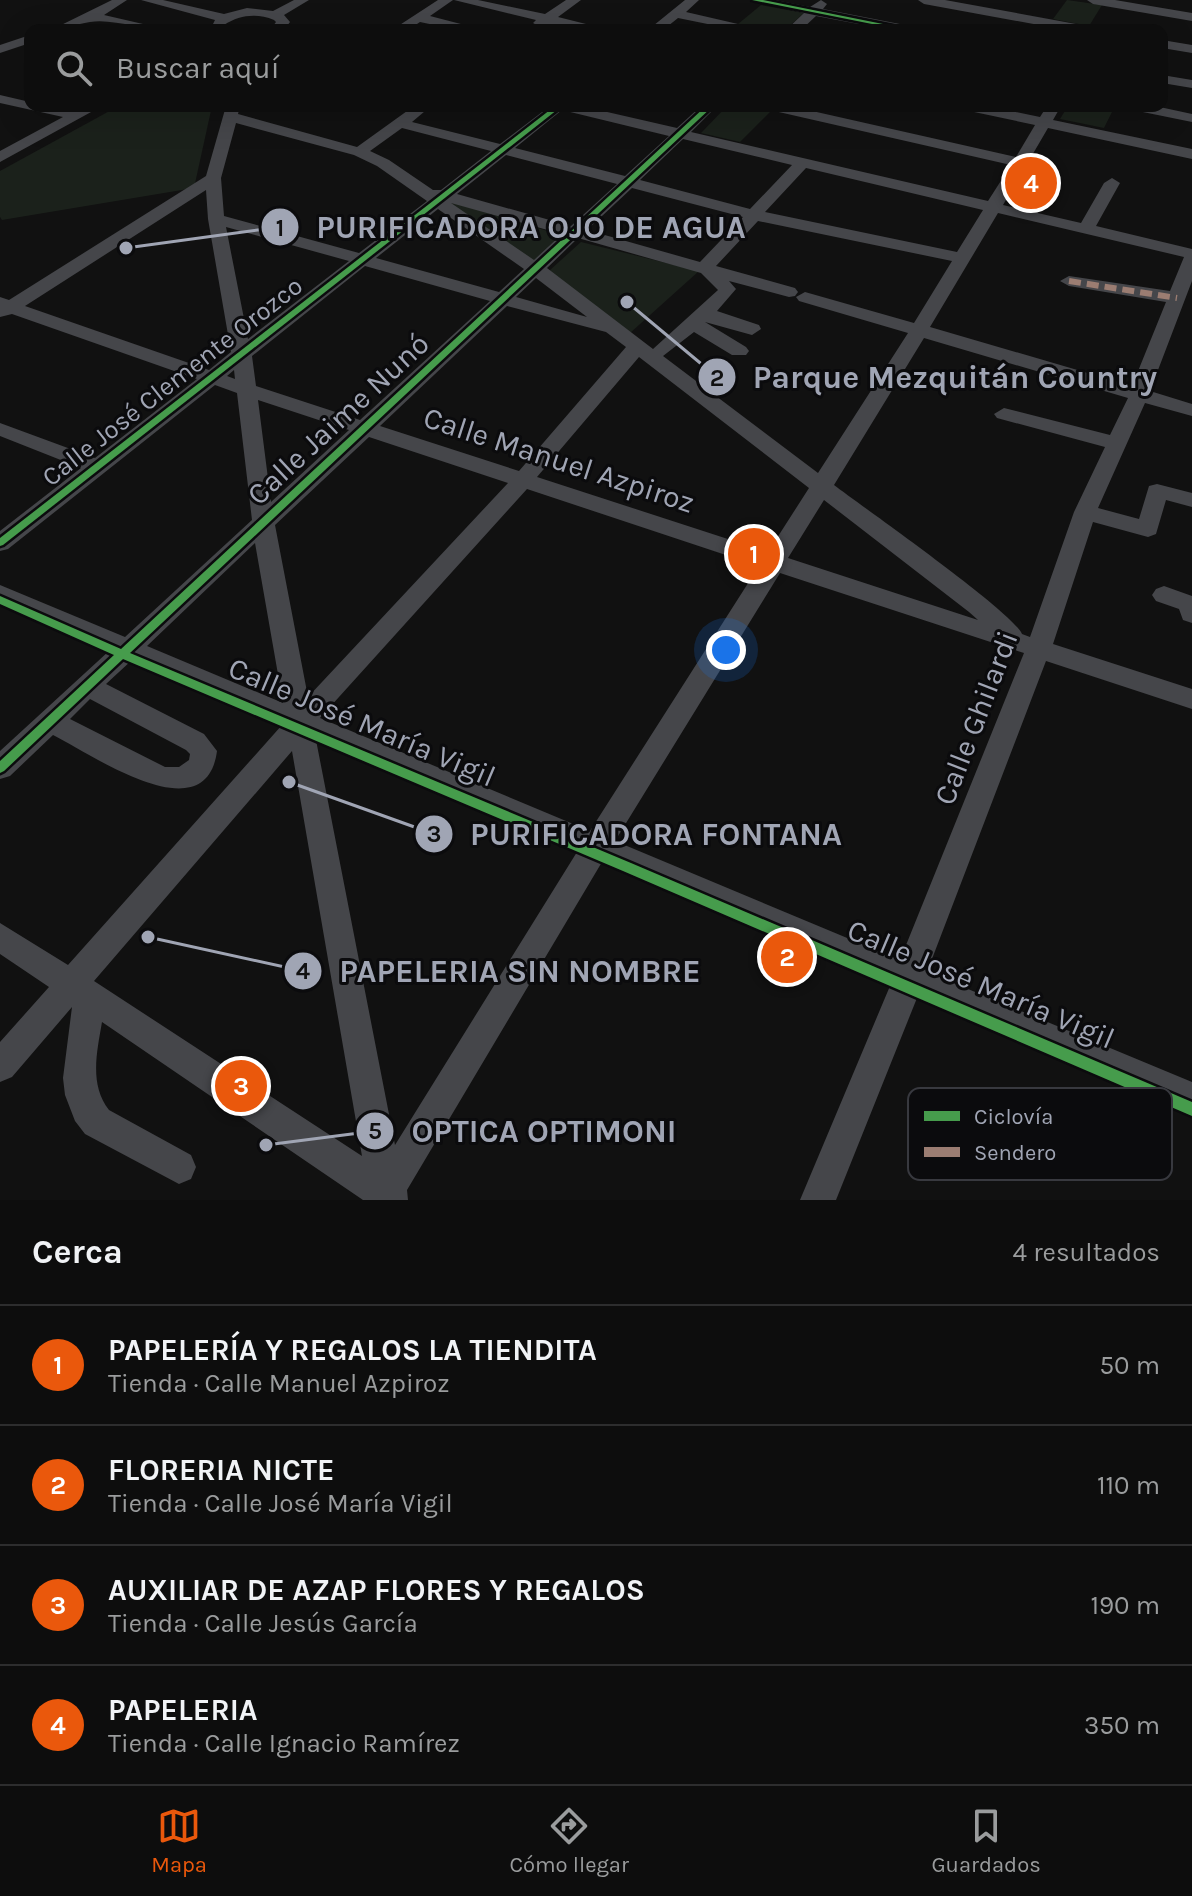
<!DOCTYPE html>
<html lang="es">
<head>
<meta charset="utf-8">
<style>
	body { margin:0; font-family:Karla,sans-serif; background:#1b1b1b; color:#f1f3f6 }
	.you { position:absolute; left:726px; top:650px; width:28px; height:28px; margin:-20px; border:6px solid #fff; border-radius:50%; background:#1a73e8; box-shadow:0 0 0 12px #1a73e833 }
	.badge { display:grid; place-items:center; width:52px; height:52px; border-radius:50%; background:#ea580c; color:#fff; font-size:26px; font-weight:700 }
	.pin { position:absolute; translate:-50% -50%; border:4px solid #fff; box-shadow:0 2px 8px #0006 }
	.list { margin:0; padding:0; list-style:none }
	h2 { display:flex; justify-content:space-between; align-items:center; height:104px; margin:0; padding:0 32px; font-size:34px }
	h2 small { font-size:26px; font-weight:400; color:#9a9c9d }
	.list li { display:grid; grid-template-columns:52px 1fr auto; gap:24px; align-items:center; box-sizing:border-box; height:120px; padding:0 32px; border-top:2px solid #2d2d2e }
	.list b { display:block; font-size:30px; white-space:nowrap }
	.list p { margin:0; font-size:26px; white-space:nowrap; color:#9a9c9d }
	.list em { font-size:26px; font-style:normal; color:#9a9c9d }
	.icon { flex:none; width:44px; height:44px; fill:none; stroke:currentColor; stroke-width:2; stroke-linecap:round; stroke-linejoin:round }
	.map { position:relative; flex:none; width:1192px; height:1200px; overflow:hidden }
	.search { position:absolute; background:#0d0d0d; box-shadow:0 8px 32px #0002; left:24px; right:24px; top:24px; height:88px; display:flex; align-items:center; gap:20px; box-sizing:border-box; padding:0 28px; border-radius:16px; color:#9a9c9d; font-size:30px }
	.sheet { height:584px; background:#0d0d0d }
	nav { display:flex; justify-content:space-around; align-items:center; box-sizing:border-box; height:112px; border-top:2px solid #2d2d2e; background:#0d0d0d; font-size:22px; color:#9a9c9d }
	nav a { display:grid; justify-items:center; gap:4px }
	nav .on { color:#ea580c }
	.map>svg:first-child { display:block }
	.green { fill:#1b211b }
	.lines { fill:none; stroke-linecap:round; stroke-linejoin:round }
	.minor { fill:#45464a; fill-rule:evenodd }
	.quiet { stroke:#9b7d72; stroke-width:6; stroke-dasharray:12 6; stroke-linecap:butt }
	.cycleway-casing { stroke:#0b0b0d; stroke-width:5 }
	.cycleway { fill:#469c4c; fill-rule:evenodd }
	.labels { text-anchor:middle; stroke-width:6; stroke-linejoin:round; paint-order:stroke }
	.far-street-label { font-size:26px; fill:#a0a5b4; stroke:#0b0b0d }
	.street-label { font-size:30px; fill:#a0a5b4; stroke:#0b0b0d }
	.key { fill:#0b0b0d; stroke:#38393f; stroke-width:2 }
	.key-label { font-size:22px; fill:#a0a5b4 }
	.leader { fill:none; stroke:#a0a5b4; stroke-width:3 }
	.callout-dot { fill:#a0a5b4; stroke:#0b0b0d; stroke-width:3 }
	.mark-label { font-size:24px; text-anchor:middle; font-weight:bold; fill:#111 }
	.callout-label { font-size:32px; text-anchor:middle; font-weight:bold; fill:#a0a5b4; stroke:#0b0b0d; stroke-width:6; stroke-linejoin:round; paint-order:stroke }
</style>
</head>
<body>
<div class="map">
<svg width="1192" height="1200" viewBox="0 0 1192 1200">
	<rect width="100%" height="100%" fill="#111"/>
	<!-- green -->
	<g class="green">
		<path d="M1067 0 1102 5 1089 26 1053 19Z"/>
		<path d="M761 5 804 13 785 30 738 24Z"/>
		<path d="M212 106 194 188 2 220 0 217V171L115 108Z"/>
		<path d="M727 106H749L771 111 740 142 701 133Z"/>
		<path d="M1068 106H1115L1104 128 1060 119Z"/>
		<path d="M445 200 564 236 535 263Z"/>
		<path d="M581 242 699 271 630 333 549 271Z"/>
	</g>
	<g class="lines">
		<!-- minor -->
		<g class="minor">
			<path d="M112 0H127L104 15 169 30C144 30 111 18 90 22 75 24 68 30 51 30Z"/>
			<path d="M141 0H163L224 14 247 8 273 11 294 0H309L284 15 290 22 284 30H270L276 22 274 20C256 13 240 15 224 25V30H210L215 20Z"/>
			<path d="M438 0H453L430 16 484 30H458L420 22 408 30H392Z"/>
			<path d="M454 0H478L545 14 566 0H581L558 17 610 30C588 30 558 20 540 27L533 23 536 20Z"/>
			<path d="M685 0H699L686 12 764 30H737L678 18 663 30H648Z"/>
			<path d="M749 0H775L810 7 821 0 827 4 823 9 910 26 917 30H890L816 16 801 30H786L804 13Z"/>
			<path d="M918 0H945L1087 26 1094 30H1066L924 4Z"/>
			<path d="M1087 0H1115L1192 13V21L1093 4Z"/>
			<path d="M30 35V43L0 53V45Z"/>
			<path d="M1162 40 1192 45V53L1162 48Z"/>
			<path d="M1162 75 1192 80V88L1162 83Z"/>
			<path d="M0 95 30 102V106L75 111 84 106H102L0 162V151L63 117 0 103Z"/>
			<path d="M226 106H240L238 114 357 147 414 106H431L412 122 500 144 550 106H581L677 128 701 106H717L691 132 988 201 1011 165 770 110 763 106H790L1016 157 1035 125 960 109 958 106H986L1040 117 1047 106H1061L1053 120 1192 149V159L1048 128 1003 205 1081 223 1104 183 1112 178 1120 183 1096 226 1192 249V281L1150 391 1192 404V416L1145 403 1098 508 1139 519 1149 486 1157 484 1192 493V507L1166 500 1156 534 1148 537 1093 522 1053 644 1192 689V709L1046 661 927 972 1192 1082V1116L917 998 836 1200H800L890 986 602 862 407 1190 408 1200H363L102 1022C97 1052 89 1084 109 1110L191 1155 196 1167 191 1179 179 1184 85 1134 75 1121 65 1095 63 1078 72 1007 12 1077 0 1082V1042L49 987 0 954V923L68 965 282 725 132 660 106 684 204 734 217 751C206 835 91 754 53 735L10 776 0 779V751L109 651 0 604V585L125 637 252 520 237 393 215 385 8 549 0 551V531L81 468 0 436V423L95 458 197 379 12 314 0 317V297L9 300 206 176ZM562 110 669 136 625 176 515 148ZM236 123 354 155 377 166 427 201 359 253 224 216 221 178ZM402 128 491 151 441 190H433L389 160 370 151ZM683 139 792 165 750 209 640 180ZM506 155 617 184 571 226 457 194ZM806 168 983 210 957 252 765 212ZM632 188 743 217 700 262 587 230ZM206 190 208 219 231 352 209 370 25 306ZM451 203 562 234 534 260ZM438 209 524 269 499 292 376 258ZM998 213 1184 257 1170 291 1069 276 1060 281 1069 286 1166 302 1132 386 930 327ZM758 221 952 261 914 323 805 292 796 297 799 301 908 333 818 473 663 356 694 332 732 355H746L749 351 746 347 705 322 752 335 761 329 759 325 717 311 736 289 729 281 789 297 795 296 798 292 795 288 716 266ZM226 227 349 261 248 339ZM578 238 701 273 718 290 653 349 547 268ZM365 266 490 301 360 420 256 386 252 356ZM536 278 587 317 516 297ZM507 306 606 332 626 347 519 471 380 426ZM924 338 1128 398 1110 435 1004 408 994 414 997 418 1105 447 1074 512 1030 637 1022 634C1013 612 863 507 834 485ZM639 357 809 488 768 552 537 477ZM234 370 235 379 227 376ZM258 400 349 430 271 502ZM369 437 508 483 308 697 275 525ZM527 489 759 566 590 831 320 718ZM824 500 969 612 978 620 788 558ZM255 543 283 703 147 646ZM780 573 1024 653 900 960 615 841ZM90 699 186 750 190 754 189 760 179 767H165L70 719ZM316 740 577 852 395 1145ZM292 751 362 1156 94 981Z"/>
			<path d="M1126 106H1155L1192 114V122L1133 110Z"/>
			<path d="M1164 586 1192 596V623L1183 620 1179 609 1156 601 1152 595 1156 589Z"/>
		</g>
		<!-- quiet -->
		<path class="quiet" d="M1069 281 1177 298"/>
		<!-- cycleway casing -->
		<g class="cycleway-casing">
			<g id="cycleway">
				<path d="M752 0H763L913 30H902Z"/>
				<path d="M555 106H562L3 545 0 546V538Z"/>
				<path d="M706 106H713L130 653 631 863 1192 1102V1116L623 871 123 659 4 771 0 773V761L114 655 0 604V596L121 649Z"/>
			</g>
		</g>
		<!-- cycleway -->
		<use href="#cycleway" class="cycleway"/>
	</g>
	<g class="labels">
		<!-- far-street labels -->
		<g class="far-street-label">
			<text transform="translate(172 381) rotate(-38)" y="9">Calle José Clemente Orozco</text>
		</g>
		<!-- street labels -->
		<g class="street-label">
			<text transform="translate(338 419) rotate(-43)" y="10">Calle Jaime Nunó</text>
			<text transform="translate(559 460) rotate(18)" y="10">Calle Manuel Azpiroz</text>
			<text transform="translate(976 718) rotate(-69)" y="10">Calle Ghilardi</text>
			<text transform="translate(362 722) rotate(23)" y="10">Calle José María Vigil</text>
			<text transform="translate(981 984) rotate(23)" y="10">Calle José María Vigil</text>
		</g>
	</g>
	<!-- legend -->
	<rect x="908" y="1088" width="264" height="92" rx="12" class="key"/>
	<rect x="924" y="1111" width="36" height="10" fill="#469c4c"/>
	<rect x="924" y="1147" width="36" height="10" fill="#9b7d72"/>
	<g class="key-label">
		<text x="974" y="1124">Ciclovía</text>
		<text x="974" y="1160">Sendero</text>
	</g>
	<!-- callouts -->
	<path class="leader" d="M126 248L280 227M627 302L717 377M289 782L434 834M148 937L303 971M266 1145L375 1131"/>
	<g class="callout-dot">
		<circle cx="126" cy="248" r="8"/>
		<circle cx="627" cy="302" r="8"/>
		<circle cx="289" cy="782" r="8"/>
		<circle cx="148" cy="937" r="8"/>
		<circle cx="266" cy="1145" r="8"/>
		<circle cx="280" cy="227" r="20"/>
		<circle cx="717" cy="377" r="20"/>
		<circle cx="434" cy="834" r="20"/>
		<circle cx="303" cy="971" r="20"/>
		<circle cx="375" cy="1131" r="20"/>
	</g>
	<g class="mark-label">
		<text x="280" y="236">1</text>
		<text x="717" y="386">2</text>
		<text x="434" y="842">3</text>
		<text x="303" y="979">4</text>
		<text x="375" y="1139">5</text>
	</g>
	<g class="callout-label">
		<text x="531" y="238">PURIFICADORA OJO DE AGUA</text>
		<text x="955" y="388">Parque Mezquitán Country</text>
		<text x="656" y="845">PURIFICADORA FONTANA</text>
		<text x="520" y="982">PAPELERIA SIN NOMBRE</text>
		<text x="544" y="1142">OPTICA OPTIMONI</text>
	</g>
</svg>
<div class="you"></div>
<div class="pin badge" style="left:754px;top:554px">1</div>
<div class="pin badge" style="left:787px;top:957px">2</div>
<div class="pin badge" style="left:241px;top:1086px">3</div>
<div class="pin badge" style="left:1031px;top:183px">4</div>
<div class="search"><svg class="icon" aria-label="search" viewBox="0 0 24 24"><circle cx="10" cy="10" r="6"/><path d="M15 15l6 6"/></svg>Buscar aquí</div>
</div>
<section class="sheet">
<h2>Cerca<small>4 resultados</small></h2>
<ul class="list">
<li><span class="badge">1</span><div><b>PAPELERÍA Y REGALOS LA TIENDITA</b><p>Tienda · Calle Manuel Azpiroz</p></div><em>50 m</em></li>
<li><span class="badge">2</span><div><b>FLORERIA NICTE</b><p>Tienda · Calle José María Vigil</p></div><em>110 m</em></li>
<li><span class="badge">3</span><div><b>AUXILIAR DE AZAP FLORES Y REGALOS</b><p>Tienda · Calle Jesús García</p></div><em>190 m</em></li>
<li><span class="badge">4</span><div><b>PAPELERIA</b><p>Tienda · Calle Ignacio Ramírez</p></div><em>350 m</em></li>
</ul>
</section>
<nav>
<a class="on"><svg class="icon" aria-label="map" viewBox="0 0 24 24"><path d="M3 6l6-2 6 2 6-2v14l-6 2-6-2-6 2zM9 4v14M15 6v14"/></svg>Mapa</a>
<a><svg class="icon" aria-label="directions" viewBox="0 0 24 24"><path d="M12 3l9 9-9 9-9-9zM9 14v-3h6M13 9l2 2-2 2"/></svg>Cómo llegar</a>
<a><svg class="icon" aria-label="saved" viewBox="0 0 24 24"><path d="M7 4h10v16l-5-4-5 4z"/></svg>Guardados</a>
</nav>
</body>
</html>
